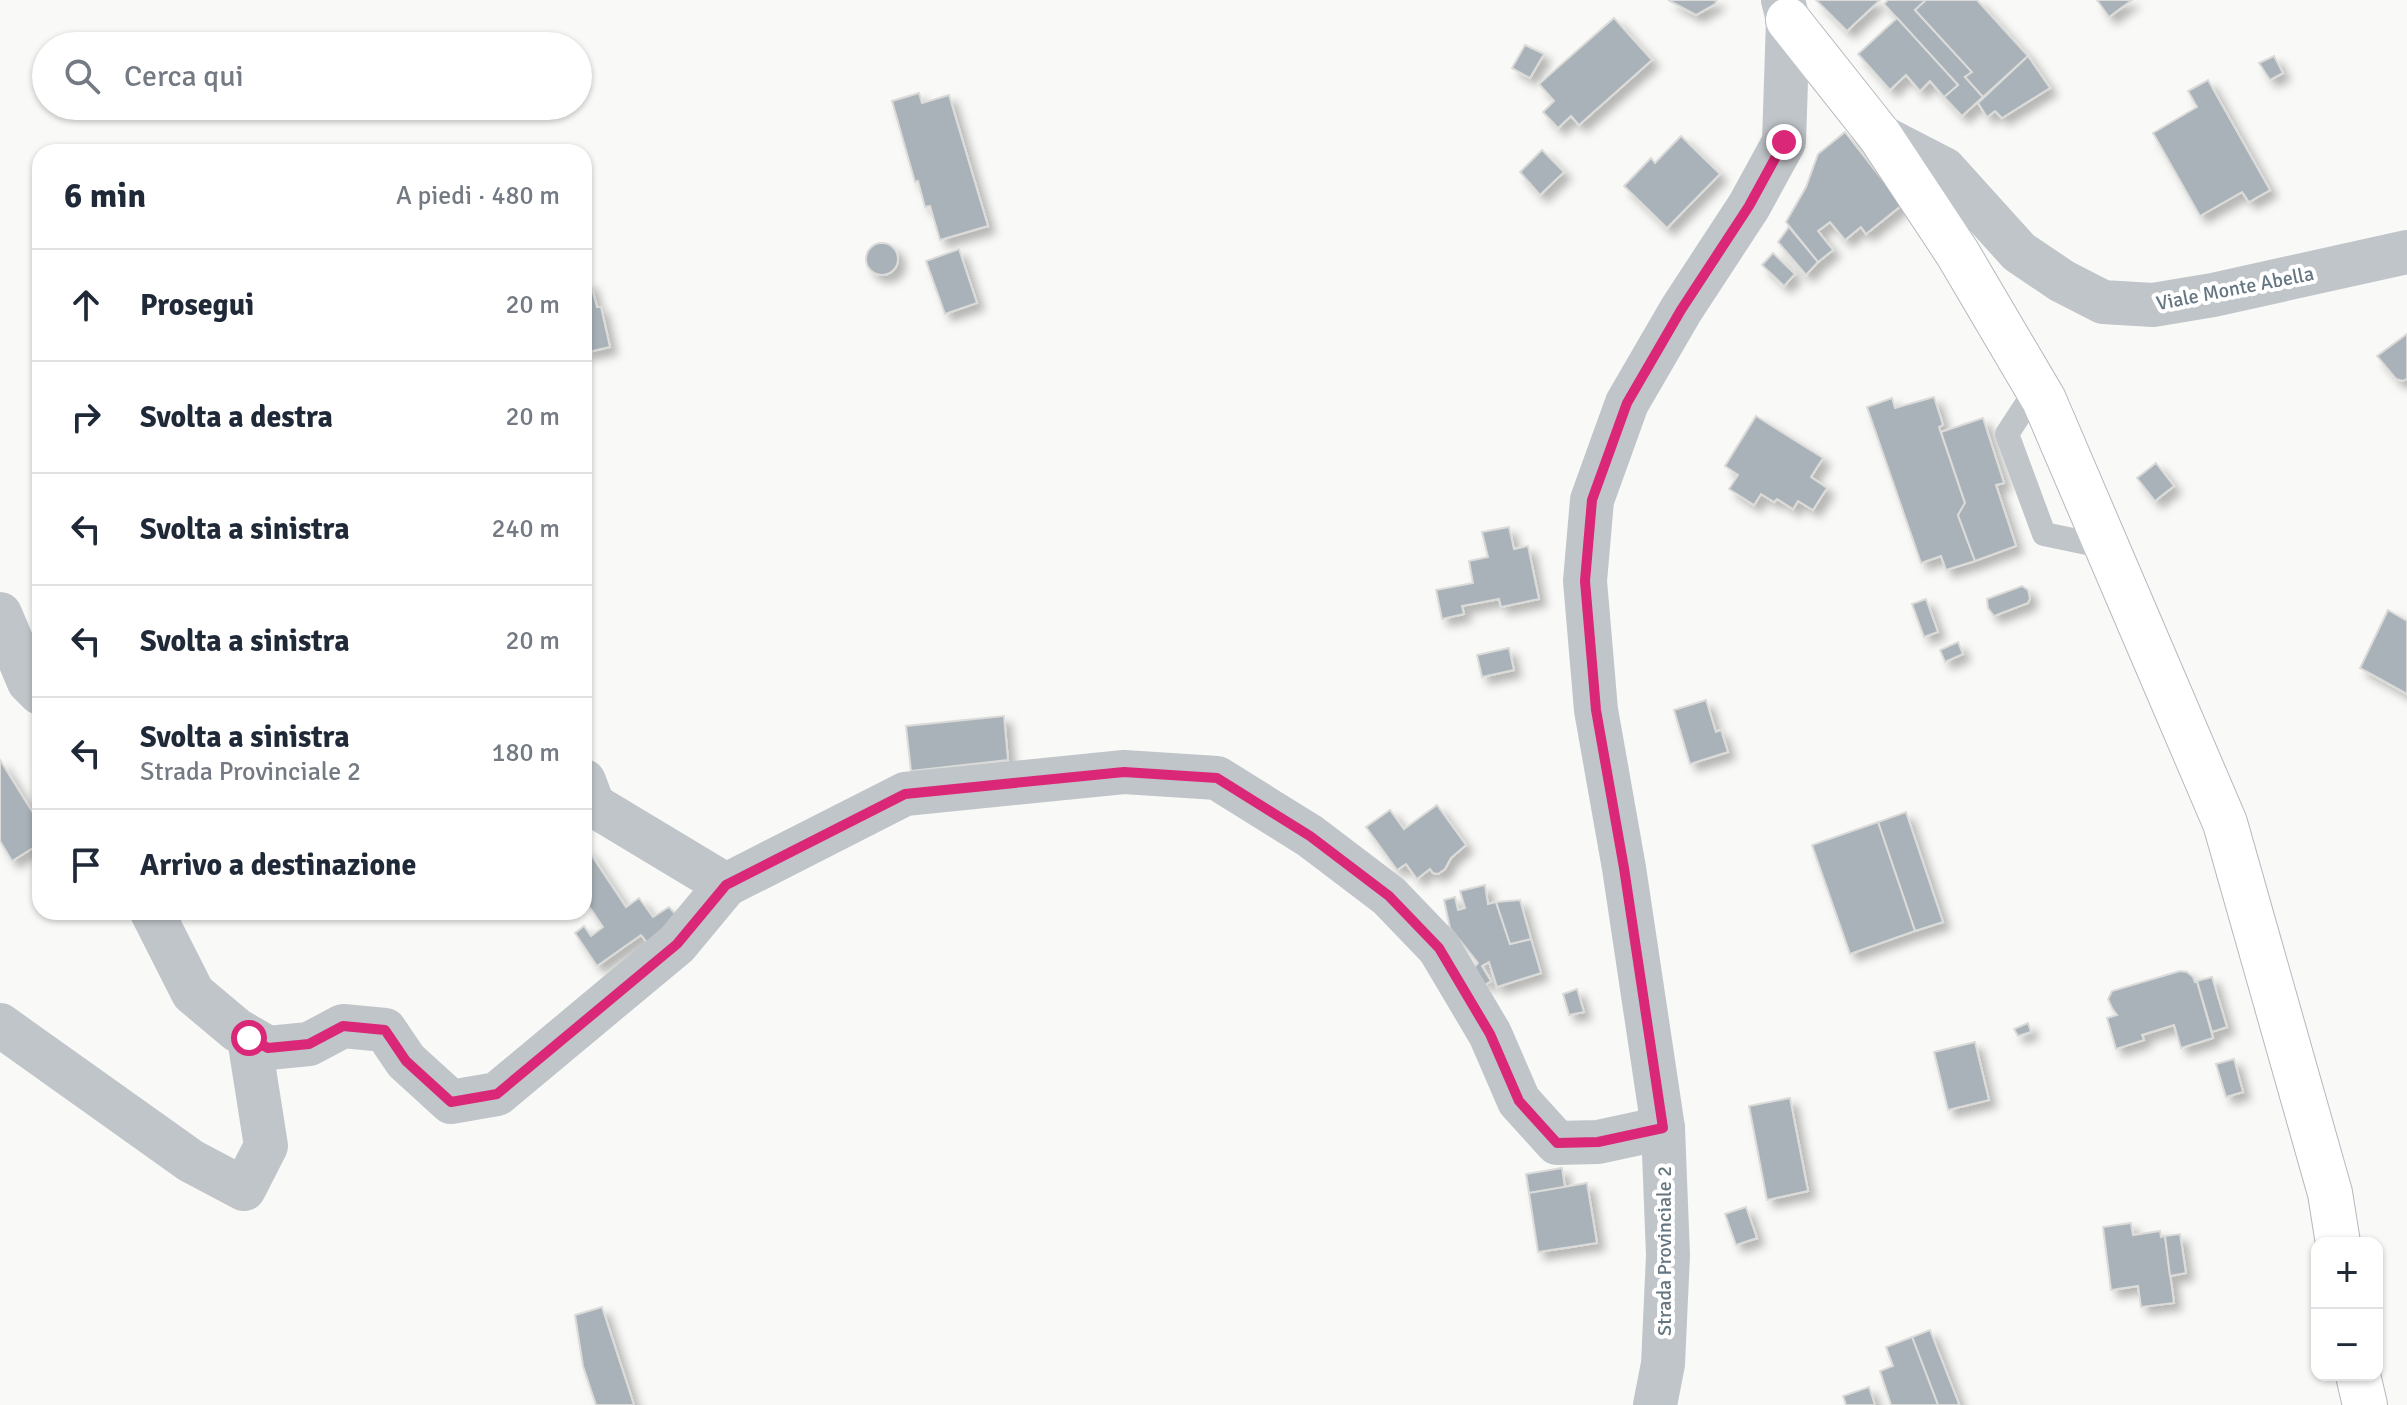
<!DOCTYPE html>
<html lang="it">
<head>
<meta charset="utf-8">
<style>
	body { margin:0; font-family:Signika,sans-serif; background:#f2f2f3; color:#1f2937 }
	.controls { position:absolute; right:24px; bottom:24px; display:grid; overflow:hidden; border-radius:16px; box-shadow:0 2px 6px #0004 }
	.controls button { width:72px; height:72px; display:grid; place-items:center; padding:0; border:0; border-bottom:2px solid #e0e1e3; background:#fff; color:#1f2937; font:40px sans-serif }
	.stop { position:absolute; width:24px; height:24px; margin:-18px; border:6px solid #db2777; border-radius:50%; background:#fff }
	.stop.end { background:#db2777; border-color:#fff; box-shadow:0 2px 8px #0008 }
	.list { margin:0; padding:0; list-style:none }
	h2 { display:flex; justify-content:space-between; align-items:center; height:104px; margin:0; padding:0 32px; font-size:34px }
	h2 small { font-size:26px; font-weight:400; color:#747a83 }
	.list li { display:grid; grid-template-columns:52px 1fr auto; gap:24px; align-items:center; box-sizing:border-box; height:112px; padding:0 32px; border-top:2px solid #e0e1e3 }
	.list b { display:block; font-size:30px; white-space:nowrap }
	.list p { margin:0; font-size:26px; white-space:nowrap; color:#747a83 }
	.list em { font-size:26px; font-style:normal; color:#747a83 }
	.icon { flex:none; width:44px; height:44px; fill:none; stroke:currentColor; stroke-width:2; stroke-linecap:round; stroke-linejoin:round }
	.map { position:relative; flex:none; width:2407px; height:1405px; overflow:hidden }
	.search { position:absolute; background:#fff; box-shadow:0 2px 6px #0004; left:32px; top:32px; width:560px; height:88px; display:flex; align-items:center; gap:20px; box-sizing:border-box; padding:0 28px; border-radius:44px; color:#747a83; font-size:30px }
	.panel { position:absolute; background:#fff; box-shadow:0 2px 6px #0004; left:32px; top:144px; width:560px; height:776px; border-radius:24px }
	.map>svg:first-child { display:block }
	.building { fill:#a9b2b8; stroke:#dbdbd9; stroke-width:2; filter:url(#shadow) }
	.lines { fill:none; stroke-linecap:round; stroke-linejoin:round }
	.secondary-casing { stroke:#b3b9bd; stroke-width:46 }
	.service { stroke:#c0c5c9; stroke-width:24 }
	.minor { stroke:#c0c5c9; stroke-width:44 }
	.tertiary { stroke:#c0c5c9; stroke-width:44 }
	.secondary { stroke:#fff; stroke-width:44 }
	.route { stroke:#db2777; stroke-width:10 }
	.labels { text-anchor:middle; stroke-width:8; stroke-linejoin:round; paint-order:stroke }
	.street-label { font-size:20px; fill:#657681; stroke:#fff }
</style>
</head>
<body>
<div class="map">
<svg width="2407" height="1405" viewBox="0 0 2407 1405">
	<defs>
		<filter id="shadow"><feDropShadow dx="7" dy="7" stdDeviation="4" flood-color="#0004"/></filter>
	</defs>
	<rect width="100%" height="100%" fill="#f9f9f7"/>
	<!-- building -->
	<g class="building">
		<path d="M1668 0H1717L1715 4 1696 15Z"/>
		<path d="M1816 0H1880L1847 31Z"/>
		<path d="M1888 0H1926L1915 10 1972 72 1965 77 1983 97 1962 116 1944 97 1958 85 1884 4Z"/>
		<path d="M1926 0H1977L2028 56 1983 97 1965 77 1972 72 1915 10Z"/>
		<path d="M2097 0H2132L2109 17Z"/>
		<path d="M1614 18 1652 60 1579 125 1571 116 1558 128 1543 112 1554 101 1539 84Z"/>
		<path d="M1897 18 1958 85 1944 97 1930 81 1920 91 1906 75 1890 90 1858 54Z"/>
		<path d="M1525 45 1544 54 1530 78 1512 68Z"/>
		<path d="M2028 56 2050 88 2002 118 1995 111 1987 117 1978 103Z"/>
		<path d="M2274 56 2283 73 2270 80 2259 63Z"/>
		<path d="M2208 80 2270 190 2249 202 2242 192 2200 216 2153 133 2197 107 2188 91Z"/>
		<path d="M919 93 922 103 949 95 988 226 940 240 930 206 925 207 918 181 915 182 892 101Z"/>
		<path d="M1845 132 1902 205 1866 234 1861 227 1845 240 1830 222 1818 231 1833 250 1818 262 1786 222 1806 187 1818 154Z"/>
		<path d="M1681 136 1720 174 1667 228 1624 186 1651 158 1655 163Z"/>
		<path d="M1542 150 1564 172 1540 195 1520 172Z"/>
		<path d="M1789 227 1818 262 1806 275 1778 242Z"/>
		<circle cx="882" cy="259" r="16"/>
		<path d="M959 249 977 303 945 314 926 261Z"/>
		<path d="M1773 253 1795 274 1784 286 1762 265Z"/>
		<path d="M590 282 597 307H601L610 347 584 353V283Z"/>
		<path d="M2407 334V379L2403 381 2396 379 2377 356Z"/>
		<path d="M1934 397 1943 425 1939 427 1965 503 1958 515 1975 561 1946 570 1941 556 1921 563 1867 407 1892 398 1895 408Z"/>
		<path d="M1756 416 1823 458 1811 477 1827 488 1813 510 1798 501 1793 509 1777 499 1774 502 1761 494 1754 505 1729 489 1738 475 1725 466Z"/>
		<path d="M1983 418 2004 483 1996 485 2016 546 1975 561 1958 515 1965 503 1941 432Z"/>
		<path d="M2156 463 2174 486 2155 501 2137 478Z"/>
		<path d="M1509 527 1514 549 1528 546 1539 599 1501 607 1499 599 1462 606 1464 614 1442 619 1436 590 1473 583 1469 561 1488 557 1482 532Z"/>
		<path d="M2022 586 2028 590 2030 598 2028 603 1994 616 1988 608 1987 599Z"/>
		<path d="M1926 599 1938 632 1924 637 1912 604Z"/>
		<path d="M2388 610 2407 621V694L2360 668Z"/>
		<path d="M1958 642 1963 654 1945 662 1940 650Z"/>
		<path d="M1509 648 1514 670 1482 677 1477 655Z"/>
		<path d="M1706 700 1716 732 1721 730 1728 752 1690 764 1674 710Z"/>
		<path d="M1004 716 1008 760 911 771 906 726Z"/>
		<path d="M0 760 40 824V852L36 846 12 861 0 841Z"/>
		<path d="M1437 805 1466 845 1451 858 1445 869 1438 874 1433 873 1430 869 1417 879 1406 864 1397 870 1366 827 1390 810 1404 829Z"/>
		<path d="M1906 812 1943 922 1915 931 1878 822Z"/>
		<path d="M1878 822 1915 931 1850 954 1812 845Z"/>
		<path d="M586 847 626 907 639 898 653 917 669 907 680 919 653 950 641 935 597 966 575 933 584 926 591 936 603 927 584 899Z"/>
		<path d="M1485 885 1488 904 1496 902 1510 944 1531 939 1541 973 1497 987 1489 962 1482 966 1491 981 1485 985 1473 969 1478 963 1450 928 1444 900 1455 897 1458 910 1465 908 1460 891Z"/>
		<path d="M1520 900 1531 939 1510 944 1496 902Z"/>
		<path d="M2180 971 2187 972 2193 977 2195 982 2197 981 2213 1038 2181 1048 2174 1025 2142 1035 2144 1040 2116 1049 2107 1018 2117 1015 2112 1008 2108 999 2112 991Z"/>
		<path d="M2212 977 2227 1027 2212 1032 2197 981Z"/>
		<path d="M1577 989 1584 1012 1569 1015 1563 994Z"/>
		<path d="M2028 1023 2031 1032 2018 1036 2014 1029Z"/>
		<path d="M1975 1042 1989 1100 1948 1110 1934 1052Z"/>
		<path d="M2234 1059 2243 1092 2226 1097 2216 1064Z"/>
		<path d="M1790 1098 1808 1191 1767 1200 1749 1106Z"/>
		<path d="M1562 1168 1565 1187 1529 1193 1526 1174Z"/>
		<path d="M1587 1183 1597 1243 1538 1252 1529 1193Z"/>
		<path d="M1746 1207 1757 1238 1736 1245 1725 1214Z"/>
		<path d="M2131 1223 2133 1235 2160 1231 2161 1237 2165 1236 2174 1303 2141 1307 2138 1286 2111 1290 2103 1227Z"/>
		<path d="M2180 1234 2186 1273 2170 1276 2165 1236Z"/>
		<path d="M602 1307 634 1405H596L583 1366 575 1315Z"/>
		<path d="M1930 1330 1959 1404 1957 1405H1938L1912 1337Z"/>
		<path d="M1912 1337 1938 1405H1891L1880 1371 1893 1366 1886 1347Z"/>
		<path d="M1869 1387 1875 1405H1846L1843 1396Z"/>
	</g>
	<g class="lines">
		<!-- secondary casing -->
		<g class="secondary-casing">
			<g id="secondary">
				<path d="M1788 20 1880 136 1958 254 2044 400 2225 823 2330 1193 2338 1243"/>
				<path d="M2358 1375 2365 1405"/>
			</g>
		</g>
		<!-- service -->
		<path class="service" d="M2037 388 2007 434 2044 534 2106 547"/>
		<!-- minor -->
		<g class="minor">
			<path d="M1880 136 1944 169 2019 252 2062 281 2103 302 2153 305 2213 295 2407 252"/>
			<path d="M0 614 29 682 40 693"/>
			<path d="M584 781 593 805 726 885"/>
			<path d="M152 912 193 993 237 1030 268 1048 309 1044 343 1026 385 1030 406 1061 451 1102 497 1094 677 944 726 885 905 794 1124 772 1217 778 1310 836 1389 896 1439 948 1490 1034 1519 1101 1557 1143 1598 1142 1663 1128"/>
			<path d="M0 1025 191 1161 244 1189 266 1146 249 1038"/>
		</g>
		<!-- tertiary -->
		<path class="tertiary" d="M1655 1405 1663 1364 1668 1255 1663 1128 1624 868 1596 710 1585 581 1592 500 1627 403 1681 310 1749 206 1784 142 1788 20 1783 0"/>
		<!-- secondary -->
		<use href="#secondary" class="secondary"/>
	</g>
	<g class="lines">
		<!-- route -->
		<path class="route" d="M249 1038 268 1048 309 1044 343 1026 385 1030 406 1061 451 1102 497 1094 677 944 726 885 905 794 1124 772 1217 778 1310 836 1389 896 1439 948 1490 1034 1519 1101 1557 1143 1598 1142 1663 1128 1624 868 1596 710 1585 581 1592 500 1627 403 1681 310 1749 206 1784 142"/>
	</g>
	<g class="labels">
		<!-- street labels -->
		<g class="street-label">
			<text transform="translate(2235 288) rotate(-11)" y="7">Viale Monte Abella</text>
			<text transform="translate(1664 1251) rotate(-90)" y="7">Strada Provinciale 2</text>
		</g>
	</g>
</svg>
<div class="controls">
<button>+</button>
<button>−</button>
</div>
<div class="stop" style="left:249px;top:1038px"></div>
<div class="stop end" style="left:1784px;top:142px"></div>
<div class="search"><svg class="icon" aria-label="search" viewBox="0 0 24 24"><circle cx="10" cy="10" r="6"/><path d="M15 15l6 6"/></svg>Cerca qui</div>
<section class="panel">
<h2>6 min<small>A piedi · 480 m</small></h2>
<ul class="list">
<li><svg class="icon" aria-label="ahead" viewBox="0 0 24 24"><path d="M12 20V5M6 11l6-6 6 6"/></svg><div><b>Prosegui</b></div><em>20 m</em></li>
<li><svg class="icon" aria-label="right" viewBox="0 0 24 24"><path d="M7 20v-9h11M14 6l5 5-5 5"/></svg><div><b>Svolta a destra</b></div><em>20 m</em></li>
<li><svg class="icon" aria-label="left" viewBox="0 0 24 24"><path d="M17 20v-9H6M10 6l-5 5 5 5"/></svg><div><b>Svolta a sinistra</b></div><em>240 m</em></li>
<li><svg class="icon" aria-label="left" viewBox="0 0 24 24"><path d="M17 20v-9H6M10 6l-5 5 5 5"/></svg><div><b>Svolta a sinistra</b></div><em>20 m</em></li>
<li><svg class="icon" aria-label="left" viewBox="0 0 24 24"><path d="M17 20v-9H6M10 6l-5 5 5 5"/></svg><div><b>Svolta a sinistra</b><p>Strada Provinciale 2</p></div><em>180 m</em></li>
<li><svg class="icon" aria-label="arrive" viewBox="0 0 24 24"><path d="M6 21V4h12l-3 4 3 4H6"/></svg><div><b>Arrivo a destinazione</b></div></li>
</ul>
</section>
</div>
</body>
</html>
